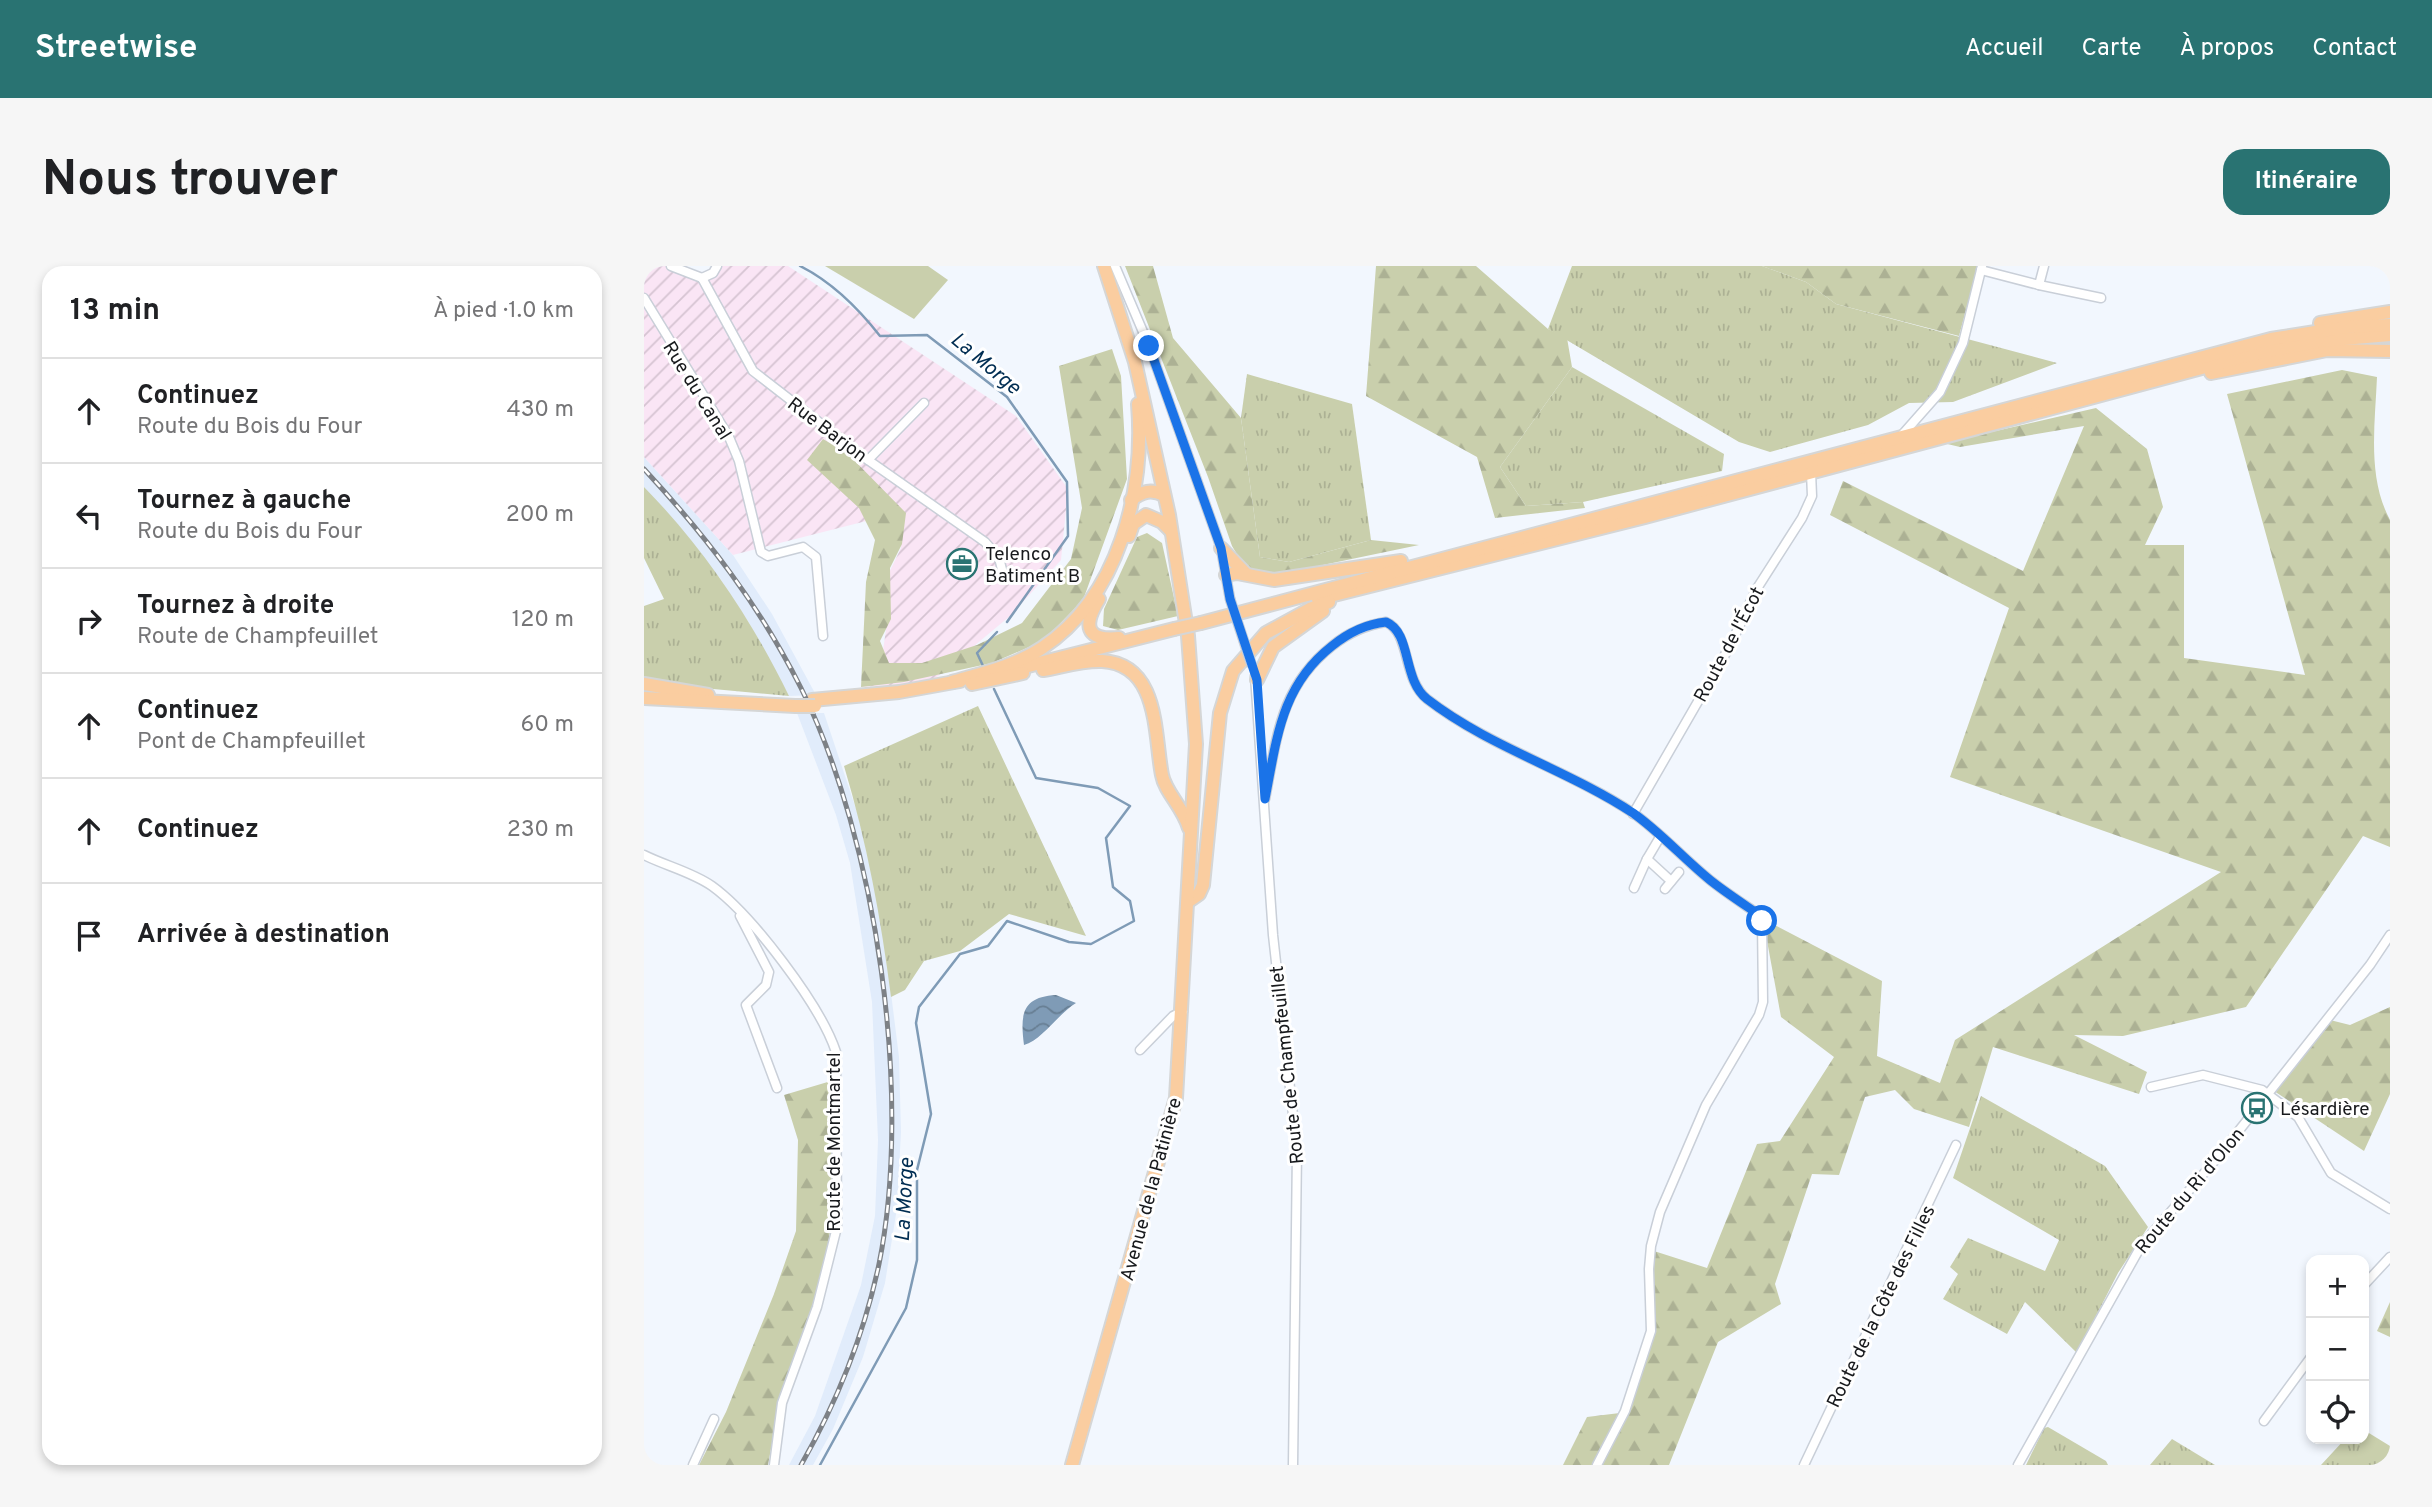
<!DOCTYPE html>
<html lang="fr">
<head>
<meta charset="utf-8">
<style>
	body { margin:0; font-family:Overpass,sans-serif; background:#f6f6f6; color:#202124 }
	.controls { position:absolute; right:21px; bottom:21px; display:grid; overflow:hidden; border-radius:14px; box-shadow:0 4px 10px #0003 }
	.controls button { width:63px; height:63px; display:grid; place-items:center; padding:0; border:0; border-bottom:2px solid #e0e0e0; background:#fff; color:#202124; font:35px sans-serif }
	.stop { position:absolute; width:21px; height:21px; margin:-16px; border:5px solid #1a73e8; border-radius:50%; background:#fff }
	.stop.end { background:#1a73e8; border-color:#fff; box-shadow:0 2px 7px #0008 }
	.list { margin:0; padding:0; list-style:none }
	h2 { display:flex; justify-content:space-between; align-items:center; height:91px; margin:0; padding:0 28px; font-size:30px }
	h2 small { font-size:23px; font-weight:400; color:#757577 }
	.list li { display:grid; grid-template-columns:46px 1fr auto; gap:21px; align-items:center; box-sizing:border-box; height:105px; padding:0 28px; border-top:2px solid #e0e0e0 }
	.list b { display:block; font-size:26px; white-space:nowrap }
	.list p { margin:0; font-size:23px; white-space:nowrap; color:#757577 }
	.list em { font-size:23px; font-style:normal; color:#757577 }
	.icon { flex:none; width:38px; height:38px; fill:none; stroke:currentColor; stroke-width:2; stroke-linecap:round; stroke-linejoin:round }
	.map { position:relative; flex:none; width:1746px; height:1199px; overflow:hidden; border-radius:21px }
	header { display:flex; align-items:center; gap:42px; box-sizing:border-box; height:98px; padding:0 35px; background:#297372; color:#fff }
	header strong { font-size:33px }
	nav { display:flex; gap:38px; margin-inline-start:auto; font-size:24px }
	.intro { display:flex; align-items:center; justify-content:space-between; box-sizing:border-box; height:168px; padding:0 42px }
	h1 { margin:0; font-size:49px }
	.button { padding:18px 32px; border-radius:21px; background:#297372; color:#fff; font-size:24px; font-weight:700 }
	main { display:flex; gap:42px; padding:0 42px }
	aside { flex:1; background:#fff; border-radius:21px; box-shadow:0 4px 10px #0003 }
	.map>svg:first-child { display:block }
	.built { fill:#e1ecfb }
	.industrial { fill:url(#industrial-furrows) }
	.grass { fill:url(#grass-tufts) }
	.forest { fill:url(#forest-firs) }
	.garden { fill:#c9cfac }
	.water { fill:url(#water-waves) }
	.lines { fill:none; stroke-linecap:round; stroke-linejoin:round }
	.stream { stroke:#7f9bb6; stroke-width:2.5 }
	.street-casing { stroke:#c9cfd8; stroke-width:11 }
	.primary-casing { stroke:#d5d6d6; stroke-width:16 }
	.street { stroke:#fff; stroke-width:8 }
	.primary { stroke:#facda0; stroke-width:12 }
	.rail-casing { stroke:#7d8186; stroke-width:5 }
	.rail { stroke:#fff; stroke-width:2.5; stroke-dasharray:8; stroke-linecap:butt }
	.street-bridge-casing { stroke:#c9cfd8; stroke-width:11; stroke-linecap:butt }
	.primary-bridge-casing { stroke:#d5d6d6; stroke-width:16; stroke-linecap:butt }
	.street-bridge { stroke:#fff; stroke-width:8 }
	.primary-bridge { stroke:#facda0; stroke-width:12 }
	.route { stroke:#1a73e8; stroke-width:9 }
	.labels { text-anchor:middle; stroke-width:6; stroke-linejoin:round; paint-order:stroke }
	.street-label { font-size:19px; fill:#181a1d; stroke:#fff }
	.poi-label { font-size:19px; fill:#181a1d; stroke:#fff; text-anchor:start }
	.water-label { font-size:21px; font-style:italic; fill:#002d52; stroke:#fff }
</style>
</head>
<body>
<header>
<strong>Streetwise</strong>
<nav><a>Accueil</a><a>Carte</a><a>À propos</a><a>Contact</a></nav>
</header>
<div class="intro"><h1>Nous trouver</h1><a class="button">Itinéraire</a></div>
<main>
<aside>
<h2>13 min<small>À pied · 1.0 km</small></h2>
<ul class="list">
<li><svg class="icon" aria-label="ahead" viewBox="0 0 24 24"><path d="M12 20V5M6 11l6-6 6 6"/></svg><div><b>Continuez</b><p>Route du Bois du Four</p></div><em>430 m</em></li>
<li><svg class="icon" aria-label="left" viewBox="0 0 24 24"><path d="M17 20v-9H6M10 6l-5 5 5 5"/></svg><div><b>Tournez à gauche</b><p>Route du Bois du Four</p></div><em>200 m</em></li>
<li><svg class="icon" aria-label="right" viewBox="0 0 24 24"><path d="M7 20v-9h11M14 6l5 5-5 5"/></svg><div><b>Tournez à droite</b><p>Route de Champfeuillet</p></div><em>120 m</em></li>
<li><svg class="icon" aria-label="ahead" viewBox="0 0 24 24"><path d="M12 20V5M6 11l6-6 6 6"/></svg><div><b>Continuez</b><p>Pont de Champfeuillet</p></div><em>60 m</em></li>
<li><svg class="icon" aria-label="ahead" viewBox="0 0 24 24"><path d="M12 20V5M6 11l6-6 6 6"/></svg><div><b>Continuez</b></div><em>230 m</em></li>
<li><svg class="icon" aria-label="arrive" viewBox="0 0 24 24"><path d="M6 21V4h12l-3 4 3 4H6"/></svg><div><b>Arrivée à destination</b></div></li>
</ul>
</aside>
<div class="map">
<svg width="1746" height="1199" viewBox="0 0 1746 1199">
	<defs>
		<pattern id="industrial-furrows" width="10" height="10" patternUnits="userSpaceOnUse" patternTransform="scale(1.75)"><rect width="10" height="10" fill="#fae5f5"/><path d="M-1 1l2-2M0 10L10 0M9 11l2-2" fill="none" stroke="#d6c4d2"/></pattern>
		<pattern id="grass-tufts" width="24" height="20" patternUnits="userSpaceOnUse" patternTransform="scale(1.75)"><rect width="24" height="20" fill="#c9cfac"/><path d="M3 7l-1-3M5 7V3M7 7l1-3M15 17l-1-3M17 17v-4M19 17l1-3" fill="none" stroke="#acb194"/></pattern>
		<pattern id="forest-firs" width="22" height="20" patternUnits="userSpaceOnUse" patternTransform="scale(1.75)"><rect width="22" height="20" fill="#c9cfac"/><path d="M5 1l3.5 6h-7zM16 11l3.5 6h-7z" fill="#acb194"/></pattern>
		<pattern id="water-waves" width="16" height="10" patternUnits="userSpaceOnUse" patternTransform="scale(1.75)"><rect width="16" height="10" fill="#7f9bb6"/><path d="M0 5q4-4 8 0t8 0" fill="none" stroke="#677e93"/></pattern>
	</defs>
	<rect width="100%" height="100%" fill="#f2f7fe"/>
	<!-- built -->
	<g class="built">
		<path d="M0 191 89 289 128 348 172 429 145 430 105 357 75 311 0 221Z"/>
		<path d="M153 447H180L214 549 237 647 255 791 257 866 253 942 241 1017 219 1091 189 1163 169 1199H145L171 1150 217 1019 231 950 234 874 228 736 206 597 192 549Z"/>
	</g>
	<!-- industrial -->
	<path class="industrial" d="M0 0H27L58 12 73 0H144L372 150 424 223 417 294 366 350 287 416 217 421 236 405 243 357 242 313 257 282 256 261 250 248 89 289 0 191Z"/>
	<!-- grass -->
	<g class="grass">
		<path d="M928 0H1118L1162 16 1192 38 1413 97 1309 136 1265 137 1224 159 1126 186 1095 176 904 63Z"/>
		<path d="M928 101 1080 188 1078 205 939 236 882 240 856 201Z"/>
		<path d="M603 108 708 138 727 274 645 296 616 291 597 152Z"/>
		<path d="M0 221C60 282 108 354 145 430L16 418 0 413V340L20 333 0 292Z"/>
		<path d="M334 440 442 670 365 648 316 685 280 695 261 724 247 731C237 652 223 577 200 500Z"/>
		<path d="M1337 830 1461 900 1504 961 1474 1007 1433 1087 1381 1036 1363 1068 1299 1033 1314 1008 1306 1001 1324 972 1401 1005 1415 974 1309 912Z"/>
		<path d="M1404 1161 1462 1195 1464 1199H1382L1400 1162Z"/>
		<path d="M1720 1164 1746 1180V1199H1677L1701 1173H1720Z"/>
		<path d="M1528 1173 1571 1199H1506Z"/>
	</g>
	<!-- forest -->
	<g class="forest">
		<path d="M481 0H509L529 72 597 152 616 291 645 296 727 274 775 279 626 310 600 300 588 280 564 211Z"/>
		<path d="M732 0H832L904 63 923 72 928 101 856 201 882 240 939 236 941 242 851 252 833 191 722 130Z"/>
		<path d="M1118 0H1334L1315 70 1192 38 1162 16Z"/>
		<path d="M468 83 477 110 483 213 439 334 399 375 348 397 260 416 217 421 222 316 231 274 215 242 163 194 179 173 202 186 262 247 258 278 246 302 247 353 236 375 245 397H278L333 379 378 357 427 293 438 242 415 100Z"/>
		<path d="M1698 104 1733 111C1731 159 1723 211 1746 254V581L1719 570 1602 741 1479 770 1430 769 1503 806 1495 828 1349 781 1325 861 1270 843 1251 824 1221 831 1195 909 1168 908 1131 1018 1137 1038 1074 1076 1025 1199H919L943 1151 984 1146 1004 1066 1010 985 1063 1002 1113 878 1136 875 1190 791 1137 751 1119 653 1238 715 1233 790 1296 817 1311 774 1577 606 1306 511 1365 342 1186 249 1199 215 1379 305 1440 160 1316 181 1299 177 1452 142 1503 183 1519 241 1501 279H1540V392L1661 409 1583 128Z"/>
		<path d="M503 267 518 277 534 350 474 364 459 360 460 343 493 271Z"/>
		<path d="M1746 741V828L1720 885 1630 825 1686 754 1706 759Z"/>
		<path d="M187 815V960L174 1037 134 1145 124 1199H55L82 1146 130 1028 152 965 154 874 140 829Z"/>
		<path d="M1746 1036V1071L1733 1065Z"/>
	</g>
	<!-- garden -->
	<path class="garden" d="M181 0H284L304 14 270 53Z"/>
	<!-- water -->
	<path class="water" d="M412 729 432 737C414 748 398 774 380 779 376 748 378 731 412 729Z"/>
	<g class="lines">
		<!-- stream -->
		<g class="stream">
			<path d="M156 0C188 16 214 42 236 70L283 69 363 131 423 216 424 270 363 356"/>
			<path d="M340 402 333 387 353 366"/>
			<path d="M176 1199 262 1042 273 994V904L287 848 272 757 275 741 316 688 344 680 363 655 425 676 447 678 490 655 486 635 469 621 462 572 486 540 454 522 392 512 350 423"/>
		</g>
		<!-- street casing -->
		<g class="street-casing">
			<g id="street">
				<path d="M27 0 58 12"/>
				<path d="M471 0 505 80 577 282 586 333"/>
				<path d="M1337 4 1395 19 1400 0"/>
				<path d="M58 12 109 105 224 194 341 276 355 292 360 311"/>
				<path d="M58 12 69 7 73 0"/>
				<path d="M1395 19 1457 32"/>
				<path d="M0 32 85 171 95 195 117 286 124 290 159 281 172 291 179 370"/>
				<path d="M1258 169 1296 126 1319 77 1338 0"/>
				<path d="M224 194 280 137"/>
				<path d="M611 410 629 669 653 885 649 1199"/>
				<path d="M621 533C633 471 636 421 688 380 704 367 722 359 742 356 767 367 758 413 783 433 845 481 924 504 989 547 1016 566 1040 593 1066 614 1081 626 1098 637 1114 648L1118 655 1119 736 1115 749 1062 839 1016 946 1007 980 1005 1003 1007 1065 981 1145 953 1199"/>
				<path d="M989 548 1086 380 1112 324 1158 252 1168 230 1167 206"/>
				<path d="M1016 571 1003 593 1027 615"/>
				<path d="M0 589C22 600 48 606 68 620 108 649 177 740 192 786L193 961 173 1041 138 1137 130 1199"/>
				<path d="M990 622 1003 593"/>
				<path d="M1021 623 1035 606"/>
				<path d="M96 650 125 706 122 719 102 739 133 822"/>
				<path d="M496 784 529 750 539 745"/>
				<path d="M1507 821 1559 809 1618 824 1654 851 1687 907 1746 943"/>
				<path d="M1720 1019 1746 991"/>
				<path d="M1620 1155 1667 1091"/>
				<path d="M49 1199 70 1153"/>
				<path d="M1160 1199 1312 879"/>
				<path d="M1374 1199 1497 980 1574 891 1726 699 1746 669"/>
			</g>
		</g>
		<!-- primary casing -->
		<g class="primary-casing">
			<g id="primary">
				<path d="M1676 57 1746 46"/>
				<path d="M1567 107 1683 84 1746 85"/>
				<path d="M487 234C499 225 507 223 520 229"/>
				<path d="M485 270 489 258 502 249 518 256 527 265"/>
				<path d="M577 282 602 308"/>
				<path d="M582 309 593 307 630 314 757 295"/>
				<path d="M455 333C439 359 441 375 475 372"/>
				<path d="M674 333 1001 251 1610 88 1676 75 1746 69"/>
				<path d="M557 357 1627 73 1703 61 1746 59"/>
				<path d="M368 404 530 363"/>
				<path d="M399 404C417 401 439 394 458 395 516 398 510 469 518 509 521 526 539 541 545 562"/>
				<path d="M613 414 629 381 679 345"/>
				<path d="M308 416C339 407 371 400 398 382 475 331 501 225 494 138"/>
				<path d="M0 418 64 429"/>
				<path d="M328 418 379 407"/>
				<path d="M0 432 151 440"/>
				<path d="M168 434 255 426 316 415"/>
				<path d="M545 635 555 628 559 619 576 447 589 405 622 367 666 343 685 336"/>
				<path d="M428 1199 532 832 552 478 544 370 525 249 491 96 460 0"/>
			</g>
		</g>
		<!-- street -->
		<use href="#street" class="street"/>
		<!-- primary -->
		<use href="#primary" class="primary"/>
		<!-- rail casing -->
		<g class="rail-casing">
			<path id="rail" d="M0 203C62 270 116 340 157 422 233 575 269 830 235 998 220 1069 193 1136 157 1199"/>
		</g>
		<!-- rail -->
		<use href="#rail" class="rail"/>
		<!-- street-bridge casing -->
		<g class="street-bridge-casing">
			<path id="street-bridge" d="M586 333 608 400"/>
		</g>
		<!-- primary-bridge casing -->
		<g class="primary-bridge-casing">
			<g id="primary-bridge">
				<path d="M530 363 557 357"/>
				<path d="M151 440H171"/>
			</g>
		</g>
		<!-- street-bridge -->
		<use href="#street-bridge" class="street-bridge"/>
		<!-- primary-bridge -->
		<use href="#primary-bridge" class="primary-bridge"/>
	</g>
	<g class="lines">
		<!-- route -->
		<path class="route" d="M505 80 577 282 586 333 613 414 621 533C633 472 637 420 688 380 704 367 722 358 742 356 768 367 758 413 783 433 845 481 924 504 989 547 1016 566 1040 593 1066 614 1081 626 1098 637 1114 648L1118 655"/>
	</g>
	<!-- icons -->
	<defs>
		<g id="office-ring" transform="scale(1.575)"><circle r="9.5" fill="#fff" stroke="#297372" stroke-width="1.5"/><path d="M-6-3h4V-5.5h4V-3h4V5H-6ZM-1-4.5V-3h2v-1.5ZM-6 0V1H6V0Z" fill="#297372"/></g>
		<g id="bus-ring" transform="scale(1.575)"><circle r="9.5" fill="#fff" stroke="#297372" stroke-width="1.5"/><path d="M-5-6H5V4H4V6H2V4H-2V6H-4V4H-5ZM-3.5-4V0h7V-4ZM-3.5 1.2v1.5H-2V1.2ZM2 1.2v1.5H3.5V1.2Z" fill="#297372"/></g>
	</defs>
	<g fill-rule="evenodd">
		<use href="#office-ring" x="318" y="298"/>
		<use href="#bus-ring" x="1613" y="842"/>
	</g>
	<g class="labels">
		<!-- street labels -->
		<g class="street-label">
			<text transform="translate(54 124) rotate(58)" y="7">Rue du Canal</text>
			<text transform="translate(184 163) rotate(37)" y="7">Rue Barjon</text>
			<text transform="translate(1084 378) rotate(-62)" y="7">Route de l'Écot</text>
			<text transform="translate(642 799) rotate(-96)" y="7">Route de Champfeuillet</text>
			<text transform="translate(189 876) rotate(-90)" y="7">Route de Montmartel</text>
			<text transform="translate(506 923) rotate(-75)" y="7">Avenue de la Patinière</text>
			<text transform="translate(1545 924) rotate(-50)" y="7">Route du Ri d'Olon</text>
			<text transform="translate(1236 1040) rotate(-64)" y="7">Route de la Côte des Filles</text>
		</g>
		<!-- poi labels -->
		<g class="poi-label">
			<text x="341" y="294">Telenco<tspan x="341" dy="22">Batiment B</tspan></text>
			<text x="1636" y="849">Lésardière</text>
		</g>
		<!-- water labels -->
		<g class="water-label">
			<text transform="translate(342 97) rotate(40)" y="7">La Morge</text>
			<text transform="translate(260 934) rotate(-87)" y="7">La Morge</text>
		</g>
	</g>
</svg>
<div class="controls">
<button>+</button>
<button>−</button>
<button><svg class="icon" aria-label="locate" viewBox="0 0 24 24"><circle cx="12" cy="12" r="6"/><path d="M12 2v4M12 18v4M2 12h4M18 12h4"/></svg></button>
</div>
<div class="stop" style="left:1118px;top:655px"></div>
<div class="stop end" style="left:505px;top:80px"></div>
</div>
</main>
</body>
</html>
